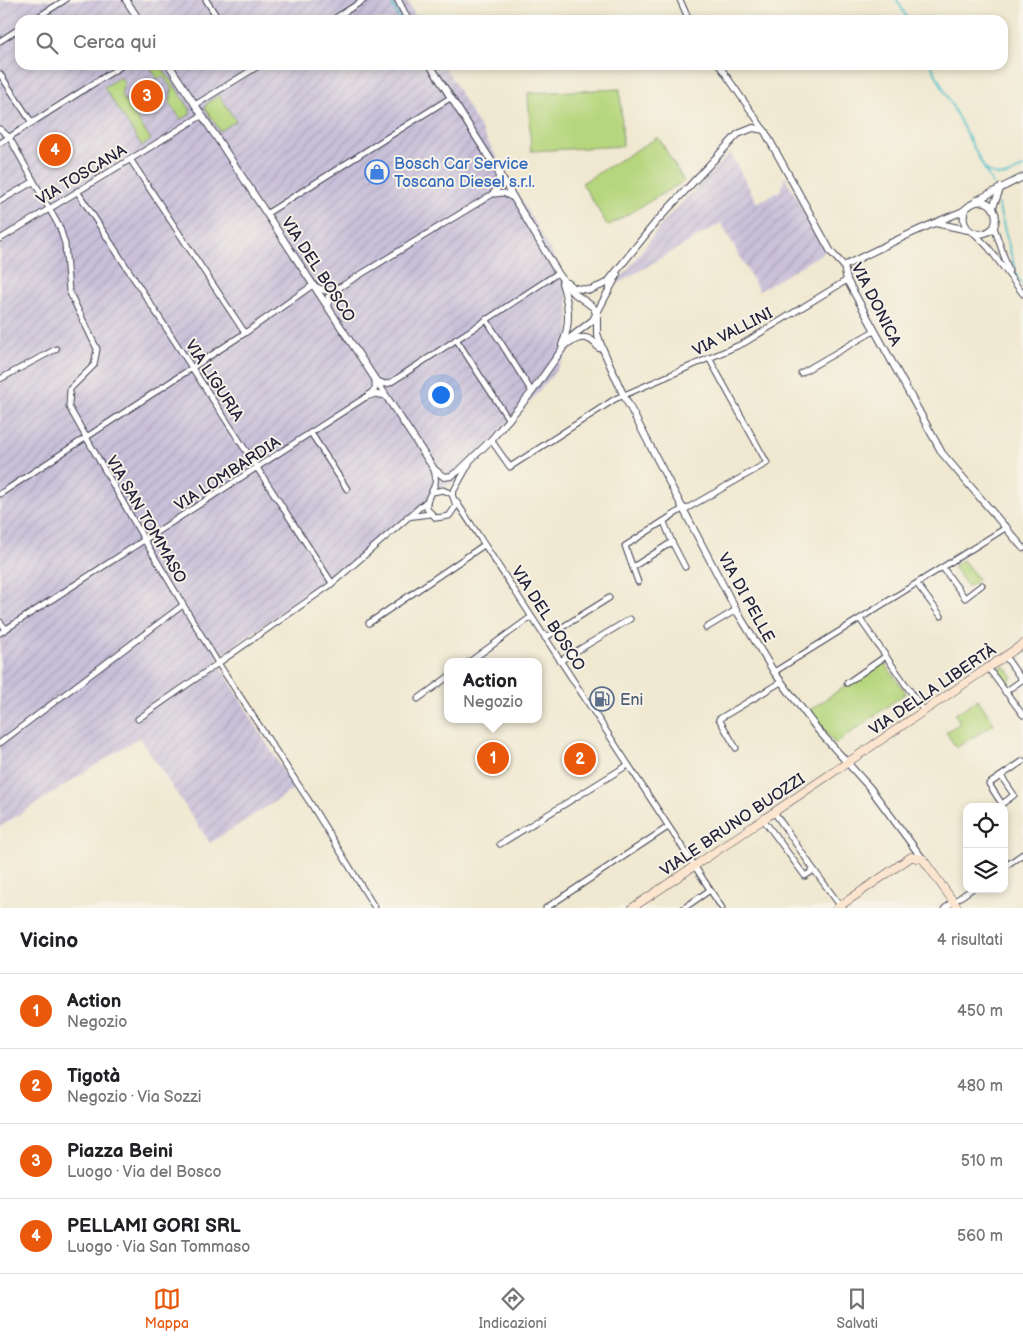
<!DOCTYPE html>
<html lang="it">
<head>
<meta charset="utf-8">
<style>
	body { margin:0; font-family:"Balsamiq Sans",sans-serif; background:#f6f6f6; color:#202124 }
	.controls { position:absolute; right:15px; bottom:15px; display:grid; overflow:hidden; border-radius:10px; box-shadow:0 2px 8px #0003 }
	.controls button { width:45px; height:45px; display:grid; place-items:center; padding:0; border:0; border-bottom:1px solid #e0e0e0; background:#fff; color:#202124; font:25px sans-serif }
	.you { position:absolute; left:440px; top:394px; width:18px; height:18px; margin:-12px; border:4px solid #fff; border-radius:50%; background:#1a73e8; box-shadow:0 0 0 8px #1a73e833 }
	.badge { display:grid; place-items:center; width:32px; height:32px; border-radius:50%; background:#ea580c; color:#fff; font-size:16px; font-weight:700 }
	.pin { position:absolute; translate:-50% -50%; border:2px solid #fff; box-shadow:0 1px 5px #0006 }
	.popup { position:absolute; left:444px; top:658px; width:98px; height:65px; box-sizing:border-box; display:grid; place-content:center; border-radius:10px; background:#fff; filter:drop-shadow(0 1px 4px #0005); font-size:16px; white-space:nowrap; color:#757577 }
	.popup b { font-size:19px; color:#202124 }
	.popup::after { content:''; position:absolute; left:50%; top:100%; margin-left:-10px; border:10px solid transparent; border-top-color:#fff }
	.list { margin:0; padding:0; list-style:none }
	h2 { display:flex; justify-content:space-between; align-items:center; height:65px; margin:0; padding:0 20px; font-size:21px }
	h2 small { font-size:16px; font-weight:400; color:#757577 }
	.list li { display:grid; grid-template-columns:32px 1fr auto; gap:15px; align-items:center; box-sizing:border-box; height:75px; padding:0 20px; border-top:1px solid #e0e0e0 }
	.list b { display:block; font-size:19px; white-space:nowrap }
	.list p { margin:0; font-size:16px; white-space:nowrap; color:#757577 }
	.list em { font-size:16px; font-style:normal; color:#757577 }
	.icon { flex:none; width:28px; height:28px; fill:none; stroke:currentColor; stroke-width:2; stroke-linecap:round; stroke-linejoin:round }
	.map { position:relative; flex:none; width:1023px; height:908px; overflow:hidden }
	.search { position:absolute; background:#fff; box-shadow:0 2px 8px #0003; left:15px; right:15px; top:15px; height:55px; display:flex; align-items:center; gap:12px; box-sizing:border-box; padding:0 18px; border-radius:15px; color:#757577; font-size:19px }
	.sheet { height:365px; background:#fff }
	nav { display:flex; justify-content:space-around; align-items:center; box-sizing:border-box; height:70px; border-top:1px solid #e0e0e0; background:#fff; font-size:14px; color:#757577 }
	nav a { display:grid; justify-items:center; gap:2px }
	nav .on { color:#ea580c }
	.map>svg:first-child { display:block }
	.industrial { fill:url(#industrial-furrows) }
	.green { fill:#b6d67d; stroke:#6c7c5c }
	.lines { fill:none; stroke-linecap:round; stroke-linejoin:round }
	.stream { stroke:#54c2ca; stroke-width:2 }
	.minor-casing { stroke:#414051; stroke-width:7 }
	.tertiary-casing { stroke:#414051; stroke-width:8 }
	.secondary-casing { stroke:#414051; stroke-width:9 }
	.minor { stroke:#fff; stroke-width:5 }
	.tertiary { stroke:#fff; stroke-width:6 }
	.secondary { stroke:#fce5cf; stroke-width:8 }
	.labels { text-anchor:middle; stroke-width:4; stroke-linejoin:round; paint-order:stroke }
	.shop-label { font-size:16px; fill:#366cbe; stroke:#f7f3e8; text-anchor:start }
	.street-label { font-size:16px; fill:#22223b; stroke:#f7f3e8 }
	.service-label { font-size:16px; fill:#4e5e75; stroke:#f7f3e8; text-anchor:start }
</style>
</head>
<body>
<div class="map">
<svg width="1023" height="908" viewBox="0 0 1023 908">
	<defs>
		<pattern id="industrial-furrows" width="10" height="10" patternUnits="userSpaceOnUse" patternTransform="scale(1.25)"><rect width="10" height="10" fill="#c8bfd8"/><path d="M-1 1l2-2M0 10L10 0M9 11l2-2" fill="none" stroke="#aca4ba"/></pattern>
	</defs>
	<rect width="100%" height="100%" fill="#f7f3e8"/>
	<filter id="ink" filterUnits="userSpaceOnUse"><feTurbulence type="fractalNoise" baseFrequency=".02" numOctaves="2"/><feDisplacementMap in="SourceGraphic" scale="10" xChannelSelector="R" yChannelSelector="G"/><feConvolveMatrix kernelMatrix="1 2 1 2 8 2 1 2 1" color-interpolation-filters="sRGB"/></filter>
	<filter id="wash" filterUnits="userSpaceOnUse"><feTurbulence type="fractalNoise" baseFrequency=".0096" numOctaves="4" result="noise"/><feDisplacementMap in="SourceGraphic" scale="20" xChannelSelector="R" yChannelSelector="G"/><feGaussianBlur stdDeviation="1.12" result="paint"/><feColorMatrix in="noise" values="0 0 0 0 0 0 0 0 0 0 0 0 0 0 0 0 0 1.4 0 .05"/><feComposite in="paint" operator="in"/></filter>
	<g filter="url(#wash)">
		<rect width="100%" height="100%" fill="#f0e8d0"/>
		<!-- industrial -->
		<g class="industrial">
			<path d="M0 0H406L418 20H20V65H444L567 280 570 349 552 376 470 469 355 559 216 659 294 789 210 843 139 737 0 827Z"/>
			<path d="M730 153 757 203 780 191 785 177 826 251 759 291 721 223 617 284 665 220Z"/>
		</g>
		<!-- green -->
		<g class="green">
			<path d="M148 65H160L190 109V115L181 119 170 104 172 89 163 76 158 79Z"/>
			<path d="M120 77 124 82 121 95 151 140 142 146 104 87Z"/>
			<path d="M620 89 623 146 531 151 528 93Z"/>
			<path d="M219 95 236 121 220 131 205 108 206 104Z"/>
			<path d="M658 137 684 181 608 226 582 183Z"/>
			<path d="M963 560 978 579 968 587 953 567Z"/>
			<path d="M883 661 906 693 835 744 808 711Z"/>
			<path d="M1004 665 1013 677 1006 684 996 671Z"/>
			<path d="M978 699 994 724 956 748 946 732 960 723 955 714Z"/>
		</g>
		<g class="lines">
			<!-- stream -->
			<g class="stream">
				<path d="M390 0 400 20"/>
				<path d="M897 0 908 20"/>
				<path d="M422 65 424 68"/>
				<path d="M931 65 993 185"/>
				<path d="M985 169C999 180 1009 176 1023 167"/>
				<path d="M998 204 1017 277 1023 285"/>
			</g>
		</g>
	</g>
	<g filter="url(#ink)">
		<g class="lines">
			<!-- minor casing -->
			<g class="minor-casing">
				<g id="minor">
					<path d="M206 0 219 20"/>
					<path d="M680 0 689 20"/>
					<path d="M33 20 65 0"/>
					<path d="M332 20 364 0"/>
					<path d="M0 41 20 28"/>
					<path d="M719 65 764 130"/>
					<path d="M0 74 32 123"/>
					<path d="M195 105 260 65"/>
					<path d="M0 129 9 137 60 228 65 244 69 291 97 349 94 365 70 389 69 407 145 541 218 663 309 801 375 908"/>
					<path d="M0 143 123 65"/>
					<path d="M130 159 245 333"/>
					<path d="M77 191 332 583"/>
					<path d="M494 194 504 193 511 197"/>
					<path d="M0 201 33 182"/>
					<path d="M266 214 450 98"/>
					<path d="M994 227 1009 271"/>
					<path d="M975 234 988 247 1023 294"/>
					<path d="M0 239 201 116"/>
					<path d="M329 307 328 297 340 287 491 195 499 187 498 175"/>
					<path d="M486 319 532 392"/>
					<path d="M456 339 509 420"/>
					<path d="M801 373 874 331"/>
					<path d="M0 379 56 349"/>
					<path d="M375 380V389L366 397 376 394 385 396"/>
					<path d="M376 380 385 384 390 383 558 273"/>
					<path d="M311 433 347 489"/>
					<path d="M491 440 510 467 615 399 744 343 847 280"/>
					<path d="M433 492 443 490 452 494 456 506 449 516 436 518 427 509C425 492 440 491 434 470"/>
					<path d="M0 494 245 333 313 285 325 291 340 287"/>
					<path d="M452 494 469 464"/>
					<path d="M456 501 722 908"/>
					<path d="M684 510 767 463 709 358"/>
					<path d="M407 517 430 514"/>
					<path d="M672 542 685 567"/>
					<path d="M633 567 672 542 664 522"/>
					<path d="M943 568 965 598 982 585"/>
					<path d="M638 582 625 546 684 508"/>
					<path d="M917 584 941 616"/>
					<path d="M860 619 924 711"/>
					<path d="M0 622 6 629"/>
					<path d="M369 623 484 545"/>
					<path d="M706 628 736 610"/>
					<path d="M0 633 366 397"/>
					<path d="M545 638 609 598"/>
					<path d="M1005 656 1022 680 1005 692"/>
					<path d="M560 661 630 619"/>
					<path d="M469 662 531 617"/>
					<path d="M988 668 1023 715"/>
					<path d="M774 672 1007 527"/>
					<path d="M847 683 886 656"/>
					<path d="M418 699 448 677"/>
					<path d="M138 719 329 586 427 501"/>
					<path d="M0 743 183 605"/>
					<path d="M736 748 719 719 781 682"/>
					<path d="M1001 776 1014 795 1002 804 989 784 1023 761"/>
					<path d="M763 819 805 876 814 870 774 812"/>
					<path d="M500 844 628 765"/>
					<path d="M1004 867 1023 854"/>
					<path d="M814 870 842 908"/>
					<path d="M546 908 668 827"/>
					<path d="M684 908 710 890"/>
					<path d="M945 908 972 889"/>
				</g>
			</g>
			<!-- tertiary casing -->
			<g class="tertiary-casing">
				<g id="tertiary">
					<path d="M126 0 139 20"/>
					<path d="M398 0 408 20"/>
					<path d="M169 65 434 469 444 477 451 476 460 470 491 440 532 392 570 338 593 320 617 275"/>
					<path d="M430 65 496 168 558 273 571 291 593 307 597 315V333L601 345 622 392 736 610 774 672 818 730 870 788 925 862"/>
					<path d="M977 200 1023 177"/>
					<path d="M993 207 1001 187"/>
					<path d="M935 223 968 230"/>
					<path d="M844 266C883 246 921 228 961 212 967 209 970 203 977 202 993 199 999 215 994 227 980 242 958 230 965 210"/>
					<path d="M562 283C569 305 571 324 562 345"/>
					<path d="M568 283 574 288 590 290 607 283 655 223 738 134 753 128 764 130 831 252 844 266 847 280 942 453 1023 548"/>
					<path d="M570 343C582 334 591 337 599 348"/>
				</g>
			</g>
			<!-- secondary casing -->
			<g class="secondary-casing">
				<g id="secondary">
					<path d="M925 862 958 908"/>
					<path d="M632 908 1023 644"/>
					<path d="M837 908 911 857 923 859"/>
				</g>
			</g>
			<!-- minor -->
			<use href="#minor" class="minor"/>
			<!-- tertiary -->
			<use href="#tertiary" class="tertiary"/>
			<!-- secondary -->
			<use href="#secondary" class="secondary"/>
		</g>
	</g>
	<!-- icons -->
	<defs>
		<g id="shop-ring" transform="scale(1.25)"><circle r="9.5" fill="#f7f3e8" stroke="#3f7fe0" stroke-width="1.5"/><path d="M-5-2.5h2.3a2.7 3.5 0 0 1 5.4 0H5L5.5 6h-11ZM-1.5-2.5h3a1.5 2.3 0 0 0-3 0Z" fill="#3f7fe0"/></g>
		<g id="fuel-ring" transform="scale(1.25)"><circle r="9.5" fill="#f7f3e8" stroke="#5c6f8a" stroke-width="1.5"/><path d="M-5.5-6h7V0h2V4h1.3V-2.5L3-4.5l.8-.8L6-3V5H2.5V1h-1V6h-7ZM-4.2-4.7v3.2H.2V-4.7Z" fill="#5c6f8a"/></g>
	</defs>
	<g fill-rule="evenodd">
		<use href="#shop-ring" x="377" y="172"/>
		<use href="#fuel-ring" x="602" y="699"/>
	</g>
	<g class="labels">
		<!-- shop labels -->
		<g class="shop-label">
			<text x="394" y="169">Bosch Car Service<tspan x="394" dy="18">Toscana Diesel s.r.l.</tspan></text>
		</g>
		<!-- street labels -->
		<g class="street-label">
			<text transform="translate(81 174) rotate(-31)" y="6">VIA TOSCANA</text>
			<text transform="translate(319 269) rotate(57)" y="6">VIA DEL BOSCO</text>
			<text transform="translate(877 304) rotate(63)" y="6">VIA DONICA</text>
			<text transform="translate(732 331) rotate(-27)" y="6">VIA VALLINI</text>
			<text transform="translate(215 380) rotate(57)" y="6">VIA LIGURIA</text>
			<text transform="translate(227 473) rotate(-33)" y="6">VIA LOMBARDIA</text>
			<text transform="translate(147 519) rotate(60)" y="6">VIA SAN TOMMASO</text>
			<text transform="translate(747 597) rotate(61)" y="6">VIA DI PELLE</text>
			<text transform="translate(549 618) rotate(57)" y="6">VIA DEL BOSCO</text>
			<text transform="translate(932 689) rotate(-34)" y="6">VIA DELLA LIBERTÀ</text>
			<text transform="translate(732 824) rotate(-34)" y="6">VIALE BRUNO BUOZZI</text>
		</g>
		<!-- service labels -->
		<g class="service-label">
			<text x="620" y="705">Eni</text>
		</g>
	</g>
</svg>
<div class="controls">
<button><svg class="icon" aria-label="locate" viewBox="0 0 24 24"><circle cx="12" cy="12" r="6"/><path d="M12 2v4M12 18v4M2 12h4M18 12h4"/></svg></button>
<button><svg class="icon" aria-label="layers" viewBox="0 0 24 24"><path d="M12 4l9 5-9 5-9-5zM3 14l9 5 9-5"/></svg></button>
</div>
<div class="you"></div>
<div class="pin badge" style="left:493px;top:758px">1</div>
<div class="popup"><b>Action</b>Negozio</div>
<div class="pin badge" style="left:580px;top:759px">2</div>
<div class="pin badge" style="left:147px;top:96px">3</div>
<div class="pin badge" style="left:55px;top:150px">4</div>
<div class="search"><svg class="icon" aria-label="search" viewBox="0 0 24 24"><circle cx="10" cy="10" r="6"/><path d="M15 15l6 6"/></svg>Cerca qui</div>
</div>
<section class="sheet">
<h2>Vicino<small>4 risultati</small></h2>
<ul class="list">
<li><span class="badge">1</span><div><b>Action</b><p>Negozio</p></div><em>450 m</em></li>
<li><span class="badge">2</span><div><b>Tigotà</b><p>Negozio · Via Sozzi</p></div><em>480 m</em></li>
<li><span class="badge">3</span><div><b>Piazza Beini</b><p>Luogo · Via del Bosco</p></div><em>510 m</em></li>
<li><span class="badge">4</span><div><b>PELLAMI GORI SRL</b><p>Luogo · Via San Tommaso</p></div><em>560 m</em></li>
</ul>
</section>
<nav>
<a class="on"><svg class="icon" aria-label="map" viewBox="0 0 24 24"><path d="M3 6l6-2 6 2 6-2v14l-6 2-6-2-6 2zM9 4v14M15 6v14"/></svg>Mappa</a>
<a><svg class="icon" aria-label="directions" viewBox="0 0 24 24"><path d="M12 3l9 9-9 9-9-9zM9 14v-3h6M13 9l2 2-2 2"/></svg>Indicazioni</a>
<a><svg class="icon" aria-label="saved" viewBox="0 0 24 24"><path d="M7 4h10v16l-5-4-5 4z"/></svg>Salvati</a>
</nav>
</body>
</html>
